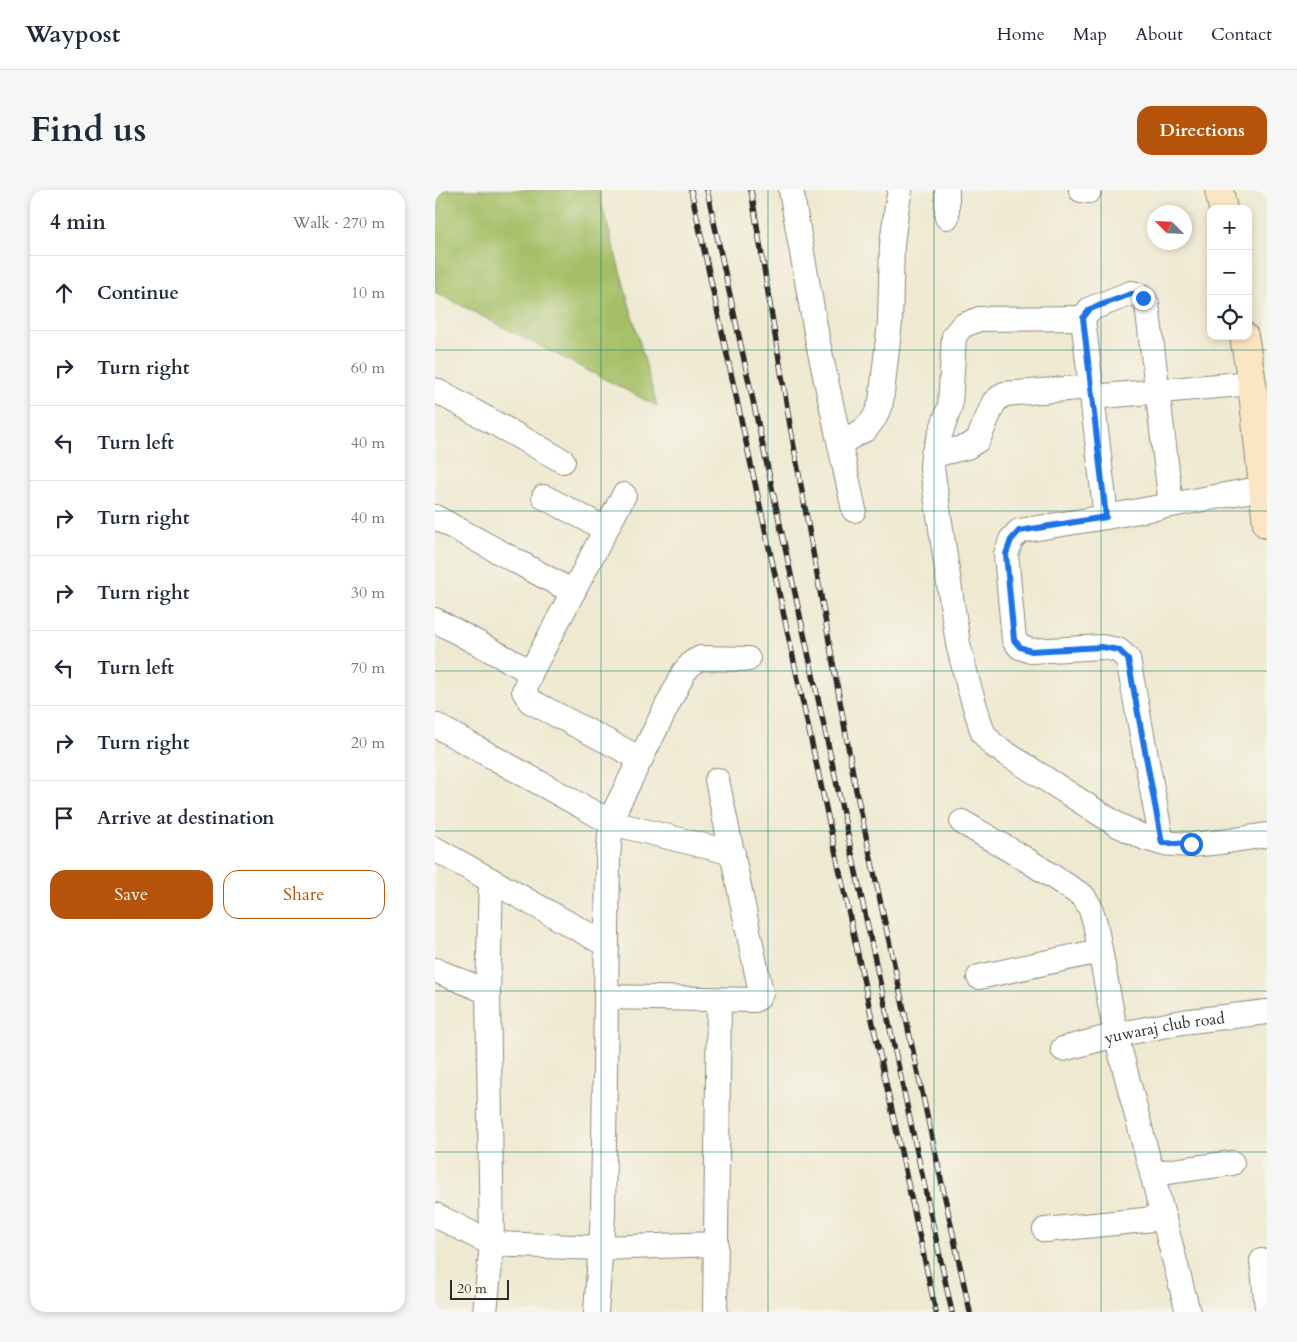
<!DOCTYPE html>
<html lang="en">
<head>
<meta charset="utf-8">
<style>
	body { margin:0; font-family:Cardo,serif; background:#f6f6f7; color:#1f2937 }
	.controls { position:absolute; right:15px; top:15px; display:grid; overflow:hidden; border-radius:10px; box-shadow:0 2px 8px #0003 }
	.controls button { width:45px; height:45px; display:grid; place-items:center; padding:0; border:0; border-bottom:1px solid #e0e1e3; background:#fff; color:#1f2937; font:25px sans-serif }
	.compass { position:absolute; left:712px; top:15px; width:45px; height:45px; border-radius:50%; background:#fff; box-shadow:0 2px 8px #0003; rotate:294deg }
	.scale { position:absolute; left:15px; bottom:12px; width:59px; box-sizing:border-box; padding-left:5px; border:2px solid #2b2b2b; border-top:0; font-size:14px; line-height:18px; white-space:nowrap; color:#2b2b2b; -webkit-text-stroke:4px #f7f3e8; paint-order:stroke }
	.stop { position:absolute; width:15px; height:15px; margin:-11px; border:4px solid #1a73e8; border-radius:50%; background:#fff }
	.stop.end { background:#1a73e8; border-color:#fff; box-shadow:0 1px 5px #0008 }
	.list { margin:0; padding:0; list-style:none }
	h2 { display:flex; justify-content:space-between; align-items:center; height:65px; margin:0; padding:0 20px; font-size:21px }
	h2 small { font-size:16px; font-weight:400; color:#747a83 }
	.list li { display:grid; grid-template-columns:32px 1fr auto; gap:15px; align-items:center; box-sizing:border-box; height:75px; padding:0 20px; border-top:1px solid #e0e1e3 }
	.list b { display:block; font-size:19px; white-space:nowrap }
	.list em { font-size:16px; font-style:normal; color:#747a83 }
	.actions { display:flex; gap:10px; padding:15px 20px }
	.actions a { flex:1; padding:11px 0; border:1px solid #b45309; border-radius:15px; text-align:center; font-size:18px; color:#b45309 }
	.actions .main { background:#b45309; color:#fff }
	.icon { flex:none; width:28px; height:28px; fill:none; stroke:currentColor; stroke-width:2; stroke-linecap:round; stroke-linejoin:round }
	.map { position:relative; flex:none; width:832px; height:1122px; overflow:hidden; border-radius:15px }
	header { display:flex; align-items:center; gap:30px; box-sizing:border-box; height:70px; padding:0 25px; background:#fff; border-bottom:1px solid #e0e1e3 }
	header strong { font-size:24px }
	nav { display:flex; gap:28px; margin-inline-start:auto; font-size:18px }
	.intro { display:flex; align-items:center; justify-content:space-between; box-sizing:border-box; height:120px; padding:0 30px }
	h1 { margin:0; font-size:35px }
	.button { padding:12px 22px; border-radius:15px; background:#b45309; color:#fff; font-size:18px; font-weight:700 }
	main { display:flex; gap:30px; padding:0 30px }
	aside { flex:1; background:#fff; border-radius:15px; box-shadow:0 2px 8px #0003 }
	.map>svg:first-child { display:block }
	.green { fill:#a4bf66; stroke:#687548 }
	.lines { fill:none; stroke-linecap:round; stroke-linejoin:round }
	.minor-casing { stroke:#8c8a7e; stroke-width:26 }
	.secondary-casing { stroke:#8c8a7e; stroke-width:30 }
	.minor { stroke:#fff; stroke-width:24 }
	.secondary { stroke:#fbe6c4; stroke-width:28 }
	.rail-casing { stroke:#2b2b2b; stroke-width:5.5 }
	.rail { stroke:#f7f3e8; stroke-width:4; stroke-dasharray:11; stroke-linecap:butt }
	.route { stroke:#1a73e8; stroke-width:6 }
	.grid { fill:none; stroke:#0f766e; stroke-width:1; stroke-opacity:0.55 }
	.labels { text-anchor:middle; stroke-width:4; stroke-linejoin:round; paint-order:stroke }
	.street-label { font-size:16px; fill:#2b2b2b; stroke:#f7f3e8 }
</style>
</head>
<body>
<header>
<strong>Waypost</strong>
<nav><a>Home</a><a>Map</a><a>About</a><a>Contact</a></nav>
</header>
<div class="intro"><h1>Find us</h1><a class="button">Directions</a></div>
<main>
<aside>
<h2>4 min<small>Walk · 270 m</small></h2>
<ul class="list">
<li><svg class="icon" aria-label="ahead" viewBox="0 0 24 24"><path d="M12 20V5M6 11l6-6 6 6"/></svg><div><b>Continue</b></div><em>10 m</em></li>
<li><svg class="icon" aria-label="right" viewBox="0 0 24 24"><path d="M7 20v-9h11M14 6l5 5-5 5"/></svg><div><b>Turn right</b></div><em>60 m</em></li>
<li><svg class="icon" aria-label="left" viewBox="0 0 24 24"><path d="M17 20v-9H6M10 6l-5 5 5 5"/></svg><div><b>Turn left</b></div><em>40 m</em></li>
<li><svg class="icon" aria-label="right" viewBox="0 0 24 24"><path d="M7 20v-9h11M14 6l5 5-5 5"/></svg><div><b>Turn right</b></div><em>40 m</em></li>
<li><svg class="icon" aria-label="right" viewBox="0 0 24 24"><path d="M7 20v-9h11M14 6l5 5-5 5"/></svg><div><b>Turn right</b></div><em>30 m</em></li>
<li><svg class="icon" aria-label="left" viewBox="0 0 24 24"><path d="M17 20v-9H6M10 6l-5 5 5 5"/></svg><div><b>Turn left</b></div><em>70 m</em></li>
<li><svg class="icon" aria-label="right" viewBox="0 0 24 24"><path d="M7 20v-9h11M14 6l5 5-5 5"/></svg><div><b>Turn right</b></div><em>20 m</em></li>
<li><svg class="icon" aria-label="arrive" viewBox="0 0 24 24"><path d="M6 21V4h12l-3 4 3 4H6"/></svg><div><b>Arrive at destination</b></div></li>
</ul>
<div class="actions"><a class="main">Save</a><a>Share</a></div>
</aside>
<div class="map">
<svg width="832" height="1122" viewBox="0 0 832 1122">
	<rect width="100%" height="100%" fill="#f7f3e8"/>
	<filter id="ink" filterUnits="userSpaceOnUse"><feTurbulence type="fractalNoise" baseFrequency=".02" numOctaves="2"/><feDisplacementMap in="SourceGraphic" scale="10" xChannelSelector="R" yChannelSelector="G"/><feConvolveMatrix kernelMatrix="1 2 1 2 8 2 1 2 1" color-interpolation-filters="sRGB"/></filter>
	<filter id="wash" filterUnits="userSpaceOnUse"><feTurbulence type="fractalNoise" baseFrequency=".0096" numOctaves="4" result="noise"/><feDisplacementMap in="SourceGraphic" scale="20" xChannelSelector="R" yChannelSelector="G"/><feGaussianBlur stdDeviation="1.12" result="paint"/><feColorMatrix in="noise" values="0 0 0 0 0 0 0 0 0 0 0 0 0 0 0 0 0 1.4 0 .05"/><feComposite in="paint" operator="in"/></filter>
	<g filter="url(#wash)">
		<rect width="100%" height="100%" fill="#eee9d0"/>
		<!-- green -->
		<path class="green" d="M0 0H163L222 216 0 102Z"/>
	</g>
	<g filter="url(#ink)">
		<g class="lines">
			<!-- minor casing -->
			<g class="minor-casing">
				<g id="minor">
					<path d="M356 0 383 153 419 320"/>
					<path d="M646 0 654 1"/>
					<path d="M512 27V0"/>
					<path d="M648 128 544 129 527 136 519 146 515 216 498 265 497 278 523 454 534 497 548 543 558 555 681 634 710 648 727 653 755 655 786 652 832 645"/>
					<path d="M0 200 128 271"/>
					<path d="M657 207 817 193"/>
					<path d="M405 253 431 239 440 227 446 212 455 132 457 54 462 16 465 0"/>
					<path d="M498 265 532 257 543 250 559 212 569 204 656 197"/>
					<path d="M189 305 96 482 89 501 95 511 206 569"/>
					<path d="M109 307 171 339"/>
					<path d="M0 327 138 402"/>
					<path d="M671 327 648 128 655 119 696 103C704 104 707 107 712 114L736 315"/>
					<path d="M0 430 96 482"/>
					<path d="M0 535 177 633 298 663"/>
					<path d="M527 632 592 670 648 706 655 717 660 733 681 845 753 1122"/>
					<path d="M727 653 693 469 683 460 667 457 596 461 585 457 579 450 571 364 576 350 584 341 671 327 828 298"/>
					<path d="M0 659 172 755"/>
					<path d="M0 780 53 802"/>
					<path d="M544 787 665 761"/>
					<path d="M171 807 319 810 323 808 326 803 282 590"/>
					<path id="s1" d="M628 859 681 845 747 832 832 822"/>
					<path d="M717 984 797 973"/>
					<path d="M0 1025 57 1054 166 1058 281 1054"/>
					<path d="M610 1040 729 1028"/>
					<path d="M827 1071 832 1117"/>
					<path d="M50 1122 57 1054 53 802 56 690"/>
					<path d="M161 1122 168 1025 173 669 175 644 179 622 249 482 258 472 266 468 313 469"/>
					<path d="M280 1122 284 810"/>
				</g>
			</g>
			<!-- secondary casing -->
			<g class="secondary-casing">
				<g id="secondary">
					<path d="M784 0 788 19"/>
					<path d="M809 146 817 193 832 334"/>
				</g>
			</g>
			<!-- minor -->
			<use href="#minor" class="minor"/>
			<!-- secondary -->
			<use href="#secondary" class="secondary"/>
			<!-- rail casing -->
			<g class="rail-casing">
				<g id="rail">
					<path d="M256 0 501 1122"/>
					<path d="M272 0 517 1122"/>
					<path d="M316 0 355 235 421 600 535 1122"/>
				</g>
			</g>
			<!-- rail -->
			<use href="#rail" class="rail"/>
		</g>
	</g>
	<g class="lines" filter="url(#ink)">
		<!-- route -->
		<path class="route" d="M708 108 703 104H696L655 119 648 128 671 327 584 341 576 350 571 364 579 450 585 457 596 461 667 457 684 460 693 469 727 653 756 654"/>
	</g>
	<!-- grid -->
	<path class="grid" d="M166 0V1122M333 0V1122M499 0V1122M666 0V1122M0 160H832M0 321H832M0 481H832M0 641H832M0 801H832M0 962H832"/>
	<g class="labels">
		<!-- street labels -->
		<g class="street-label">
			<text dy="6" stroke="none"><textPath href="#s1" startOffset="104">yuwaraj club road</textPath></text>
		</g>
	</g>
</svg>
<div class="controls">
<button>+</button>
<button>−</button>
<button><svg class="icon" aria-label="locate" viewBox="0 0 24 24"><circle cx="12" cy="12" r="6"/><path d="M12 2v4M12 18v4M2 12h4M18 12h4"/></svg></button>
</div>
<svg class="compass" viewBox="-18 -18 36 36"><path d="M0-13l5 13h-10z" fill="#e53935"/><path d="M0 13l5-13h-10z" fill="#747a83"/></svg>
<div class="scale">20 m</div>
<div class="stop" style="left:756px;top:654px"></div>
<div class="stop end" style="left:708px;top:108px"></div>
</div>
</main>
</body>
</html>
